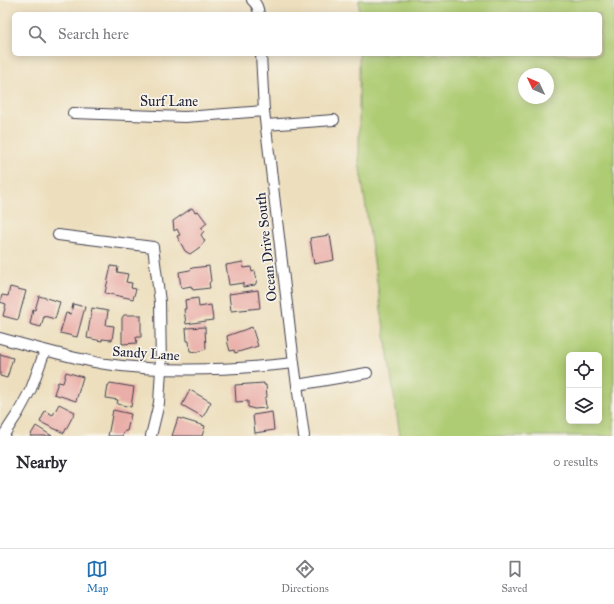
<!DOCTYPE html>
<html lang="en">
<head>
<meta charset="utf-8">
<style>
	body { margin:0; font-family:"IM FELL Great Primer",serif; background:#f2f2f3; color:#2b2b33 }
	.controls { position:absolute; right:12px; bottom:12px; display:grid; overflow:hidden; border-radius:6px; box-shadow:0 2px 10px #0003 }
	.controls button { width:36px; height:36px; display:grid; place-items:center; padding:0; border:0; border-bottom:1px solid #e1e1e2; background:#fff; color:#2b2b33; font:20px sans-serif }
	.compass { position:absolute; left:518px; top:68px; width:36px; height:36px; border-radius:50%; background:#fff; box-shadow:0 2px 10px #0003; rotate:314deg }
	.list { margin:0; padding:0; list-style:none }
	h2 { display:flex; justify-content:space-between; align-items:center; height:52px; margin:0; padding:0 16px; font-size:17px }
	h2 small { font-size:13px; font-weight:400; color:#7c7c81 }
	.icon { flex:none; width:22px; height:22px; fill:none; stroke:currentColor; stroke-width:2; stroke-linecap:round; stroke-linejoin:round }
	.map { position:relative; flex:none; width:614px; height:436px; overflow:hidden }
	.search { position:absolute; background:#fff; box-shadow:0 2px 10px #0003; left:12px; right:12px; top:12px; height:44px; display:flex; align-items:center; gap:10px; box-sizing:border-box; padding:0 14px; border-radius:6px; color:#7c7c81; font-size:15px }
	.sheet { height:112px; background:#fff }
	nav { display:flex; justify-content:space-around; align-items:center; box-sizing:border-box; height:56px; border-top:1px solid #e1e1e2; background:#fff; font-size:11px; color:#7c7c81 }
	nav a { display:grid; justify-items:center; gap:2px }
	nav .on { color:#1f6fb2 }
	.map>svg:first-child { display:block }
	.green { fill:#aecc73; stroke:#687757; fill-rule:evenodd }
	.building { fill:#eaaea8 }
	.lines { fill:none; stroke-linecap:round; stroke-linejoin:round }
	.street-casing { stroke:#403e4e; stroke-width:12 }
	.street { stroke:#fff; stroke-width:10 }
	.labels { text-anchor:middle; stroke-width:3.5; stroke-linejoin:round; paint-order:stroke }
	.street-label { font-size:14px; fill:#22223b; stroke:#f7f3e8 }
</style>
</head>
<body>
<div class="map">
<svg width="614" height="436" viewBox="0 0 614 436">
	<rect width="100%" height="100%" fill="#f7f3e8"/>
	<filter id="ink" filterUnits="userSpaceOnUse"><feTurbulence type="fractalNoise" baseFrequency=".025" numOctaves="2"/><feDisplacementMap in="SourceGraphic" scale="8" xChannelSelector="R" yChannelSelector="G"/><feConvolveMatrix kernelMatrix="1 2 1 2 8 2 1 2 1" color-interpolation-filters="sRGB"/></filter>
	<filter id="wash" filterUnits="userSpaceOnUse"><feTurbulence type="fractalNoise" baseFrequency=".012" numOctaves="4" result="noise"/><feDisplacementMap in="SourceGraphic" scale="16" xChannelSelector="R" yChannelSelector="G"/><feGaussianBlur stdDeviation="0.9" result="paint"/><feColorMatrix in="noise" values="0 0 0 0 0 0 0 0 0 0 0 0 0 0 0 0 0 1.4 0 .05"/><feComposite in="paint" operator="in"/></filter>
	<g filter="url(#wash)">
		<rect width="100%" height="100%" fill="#eddfbd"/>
		<!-- green -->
		<path class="green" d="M359 0H614V436H400L359 161V54H600V14H359ZM524 74H548V98H524ZM569 355H599V421H569Z"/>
		<g id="blocks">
			<!-- building -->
			<g class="building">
				<path d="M192 208 195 212 198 211 207 223 201 228 204 231 201 235 205 241 200 247 190 254 185 251 177 236 180 235 177 229 174 231 173 221Z"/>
				<path d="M330 235 334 260 314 264 310 238Z"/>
				<path d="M243 262 244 268 251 267 252 272 255 271 257 281 255 285 243 287V283L229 285 226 265Z"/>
				<path d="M111 266 118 267 117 272 128 274 126 282 132 283 131 288 136 289 133 299 105 293Z"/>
				<path d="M209 266 211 281 209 283 210 288 193 290 191 286 181 288 179 272 190 270 192 268Z"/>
				<path d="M10 287 26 291 18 320 3 316 6 304 0 302 2 295 8 296Z"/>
				<path d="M258 290 260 308 231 311 229 294Z"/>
				<path d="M39 296 60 302 55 319 44 316 41 327 30 324 33 309 35 310Z"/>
				<path d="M198 298 199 307 211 305 213 320 186 324 184 309H186L185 300Z"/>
				<path d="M73 304 85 307 77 337 60 333 66 313 71 314Z"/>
				<path d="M92 308 108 311 106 325 114 326 112 340 102 339V341L87 338Z"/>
				<path d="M124 315H141V337H136L137 343 122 344V318Z"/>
				<path d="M205 327 206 349 197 352 190 351 189 341H187L186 328Z"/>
				<path d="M252 327 258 346 235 353 234 350 230 351 228 344 227 336Z"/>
				<path d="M0 354 13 358 7 378 0 376Z"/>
				<path d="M66 372 83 377 76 401 54 394 58 382 63 383Z"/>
				<path d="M110 383 134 387 131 407 117 404 118 400 106 398 108 386Z"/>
				<path d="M264 383V385H266L267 397 265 398 266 408 254 409 248 407V401L236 402 235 385Z"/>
				<path d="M190 390 211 402 203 417 182 405Z"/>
				<path d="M59 404 75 412 64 433 40 422 45 411 53 415Z"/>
				<path d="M113 410 131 414 127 431H125L122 436H108Z"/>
				<path d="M272 412 274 430 255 433 253 415Z"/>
				<path d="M178 418 205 426 202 436H172Z"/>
				<path d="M36 426 52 436H30Z"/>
			</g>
		</g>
	</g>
	<g filter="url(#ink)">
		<use href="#blocks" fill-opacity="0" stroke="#403e4e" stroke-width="1"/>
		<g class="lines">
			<!-- street casing -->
			<g class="street-casing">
				<g id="street">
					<path d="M252 0C257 4 258 8 259 14"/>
					<path d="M261 54 264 111 294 363 304 436"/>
					<path d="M73 113 185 117 264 111"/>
					<path d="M266 125 334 120"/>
					<path d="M58 235 153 247 160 302 161 369 159 403 151 436"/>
					<path d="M0 338C25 345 51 352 76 358 86 360 96 363 106 364 167 373 233 370 294 363"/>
					<path d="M297 385 367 373"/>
					<path d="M3 436 18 413 31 389 45 351"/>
				</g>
			</g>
			<!-- street -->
			<use href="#street" class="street"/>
		</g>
	</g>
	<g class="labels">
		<!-- street labels -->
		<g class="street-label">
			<text x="169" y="106">Surf Lane</text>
			<text transform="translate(266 247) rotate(-96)" y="5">Ocean Drive South</text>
			<text transform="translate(146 353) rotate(4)" y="5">Sandy Lane</text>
		</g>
	</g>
</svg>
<div class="controls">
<button><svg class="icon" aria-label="locate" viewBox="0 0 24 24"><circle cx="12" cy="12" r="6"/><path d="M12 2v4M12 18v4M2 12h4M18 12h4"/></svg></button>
<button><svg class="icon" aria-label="layers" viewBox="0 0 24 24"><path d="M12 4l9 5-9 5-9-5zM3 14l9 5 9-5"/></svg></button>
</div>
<svg class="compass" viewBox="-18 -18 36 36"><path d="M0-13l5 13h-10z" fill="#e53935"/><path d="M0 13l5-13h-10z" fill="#7c7c81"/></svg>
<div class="search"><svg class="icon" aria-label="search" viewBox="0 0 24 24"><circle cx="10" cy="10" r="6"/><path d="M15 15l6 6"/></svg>Search here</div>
</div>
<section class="sheet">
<h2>Nearby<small>0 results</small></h2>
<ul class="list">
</ul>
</section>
<nav>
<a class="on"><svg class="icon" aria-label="map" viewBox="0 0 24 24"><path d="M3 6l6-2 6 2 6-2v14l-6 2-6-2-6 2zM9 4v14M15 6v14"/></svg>Map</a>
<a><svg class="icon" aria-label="directions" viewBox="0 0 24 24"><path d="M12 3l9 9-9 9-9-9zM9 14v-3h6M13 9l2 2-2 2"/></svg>Directions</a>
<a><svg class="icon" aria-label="saved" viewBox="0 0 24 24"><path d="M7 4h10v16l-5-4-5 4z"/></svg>Saved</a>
</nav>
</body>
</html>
